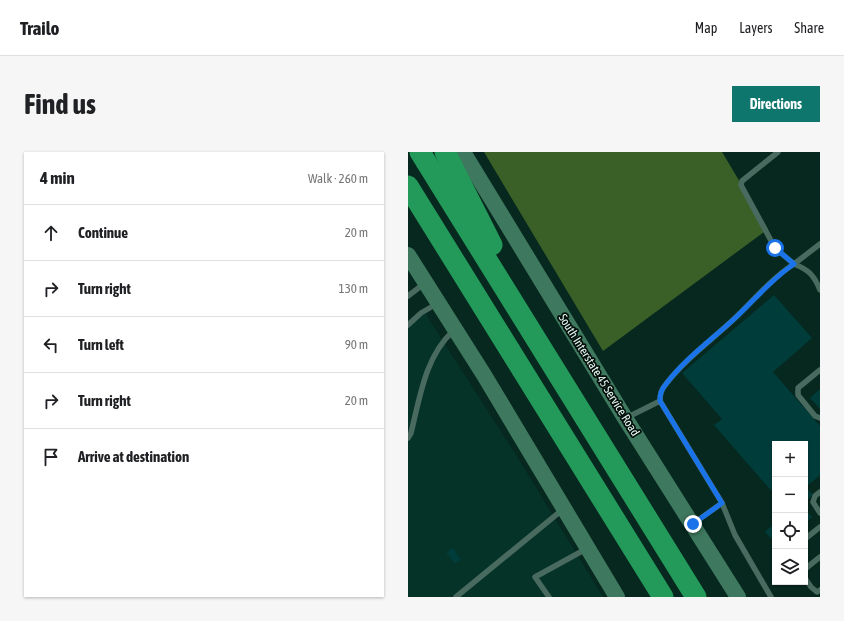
<!DOCTYPE html>
<html lang="en">
<head>
<meta charset="utf-8">
<style>
	body { margin:0; font-family:"Asap Condensed",sans-serif; background:#f6f6f6; color:#202124 }
	.controls { position:absolute; right:12px; bottom:12px; display:grid; overflow:hidden; border-radius:0px; box-shadow:0 1px 3px #0004 }
	.controls button { width:36px; height:36px; display:grid; place-items:center; padding:0; border:0; border-bottom:1px solid #e0e0e0; background:#fff; color:#202124; font:20px sans-serif }
	.stop { position:absolute; width:12px; height:12px; margin:-9px; border:3px solid #1a73e8; border-radius:50%; background:#fff }
	.stop.end { background:#1a73e8; border-color:#fff; box-shadow:0 1px 4px #0008 }
	.list { margin:0; padding:0; list-style:none }
	h2 { display:flex; justify-content:space-between; align-items:center; height:52px; margin:0; padding:0 16px; font-size:17px }
	h2 small { font-size:13px; font-weight:400; color:#757577 }
	.list li { display:grid; grid-template-columns:26px 1fr auto; gap:12px; align-items:center; box-sizing:border-box; height:56px; padding:0 16px; border-top:1px solid #e0e0e0 }
	.list b { display:block; font-size:15px; white-space:nowrap }
	.list em { font-size:13px; font-style:normal; color:#757577 }
	.icon { flex:none; width:22px; height:22px; fill:none; stroke:currentColor; stroke-width:2; stroke-linecap:round; stroke-linejoin:round }
	.map { position:relative; flex:none; width:412px; height:445px; overflow:hidden; border-radius:0px }
	header { display:flex; align-items:center; gap:24px; box-sizing:border-box; height:56px; padding:0 20px; background:#fff; border-bottom:1px solid #e0e0e0 }
	header strong { font-size:19px }
	nav { display:flex; gap:22px; margin-inline-start:auto; font-size:14px }
	.intro { display:flex; align-items:center; justify-content:space-between; box-sizing:border-box; height:96px; padding:0 24px }
	h1 { margin:0; font-size:28px }
	.button { padding:10px 18px; border-radius:0px; background:#0f766e; color:#fff; font-size:14px; font-weight:700 }
	main { display:flex; gap:24px; padding:0 24px }
	aside { flex:1; background:#fff; border-radius:0px; box-shadow:0 1px 3px #0004 }
	.map>svg:first-child { display:block }
	.built { fill:#063328 }
	.forest { fill:#3b6027 }
	.building { fill:#003c3a }
	.lines { fill:none; stroke-linecap:round; stroke-linejoin:round }
	.service { stroke:#496a5f; stroke-width:5.5 }
	.secondary { stroke:#3e785e; stroke-width:16 }
	.motorway { stroke:#239a5a; stroke-width:21 }
	.route { stroke:#1a73e8; stroke-width:5 }
	.labels { text-anchor:middle; stroke-width:3.5; stroke-linejoin:round; paint-order:stroke }
	.street-label { font-size:12px; fill:#e5f7f1; stroke:#030e0a }
</style>
</head>
<body>
<header>
<strong>Trailo</strong>
<nav><a>Map</a><a>Layers</a><a>Share</a></nav>
</header>
<div class="intro"><h1>Find us</h1><a class="button">Directions</a></div>
<main>
<aside>
<h2>4 min<small>Walk · 260 m</small></h2>
<ul class="list">
<li><svg class="icon" aria-label="ahead" viewBox="0 0 24 24"><path d="M12 20V5M6 11l6-6 6 6"/></svg><div><b>Continue</b></div><em>20 m</em></li>
<li><svg class="icon" aria-label="right" viewBox="0 0 24 24"><path d="M7 20v-9h11M14 6l5 5-5 5"/></svg><div><b>Turn right</b></div><em>130 m</em></li>
<li><svg class="icon" aria-label="left" viewBox="0 0 24 24"><path d="M17 20v-9H6M10 6l-5 5 5 5"/></svg><div><b>Turn left</b></div><em>90 m</em></li>
<li><svg class="icon" aria-label="right" viewBox="0 0 24 24"><path d="M7 20v-9h11M14 6l5 5-5 5"/></svg><div><b>Turn right</b></div><em>20 m</em></li>
<li><svg class="icon" aria-label="arrive" viewBox="0 0 24 24"><path d="M6 21V4h12l-3 4 3 4H6"/></svg><div><b>Arrive at destination</b></div></li>
</ul>
</aside>
<div class="map">
<svg width="412" height="445" viewBox="0 0 412 445">
	<rect width="100%" height="100%" fill="#06281f"/>
	<!-- built -->
	<path class="built" d="M16 157 22 169 108 303 195 445H0V169Z"/>
	<!-- forest -->
	<path class="forest" d="M76 0H314L360 77 195 199Z"/>
	<!-- building -->
	<g class="building">
		<path d="M366 143 404 186 365 220 412 274V323L398 335 405 343 397 350V292H367V343L306 273 314 267 274 221Z"/>
		<path d="M412 237V257L402 246Z"/>
		<path d="M397 357 404 365 397 371Z"/>
		<path d="M367 371V391L357 380Z"/>
		<path d="M45 396 53 408 47 412 38 400Z"/>
	</g>
	<g class="lines">
		<!-- service -->
		<g class="service">
			<path d="M370 0 334 29 333 33 367 96 386 112 412 92"/>
			<path d="M0 144 17 131"/>
			<path d="M0 173 13 161 30 151"/>
			<path d="M412 218 390 236V243L407 264 412 266"/>
			<path d="M252 249C252 242 253 238 258 232 277 207 304 188 327 166 346 148 364 126 386 112 401 118 406 123 412 138"/>
			<path d="M218 266 252 249 314 351 286 371"/>
			<path d="M0 286 3 281C12 245 17 205 45 179"/>
			<path d="M412 340 407 344 405 350 412 361"/>
			<path d="M314 351 327 383 363 445"/>
			<path d="M397 387 412 375"/>
			<path d="M397 417 412 405"/>
			<path d="M397 426 403 435 409 440 412 438"/>
			<path d="M48 445 154 358"/>
			<path d="M141 445 127 425 178 397"/>
		</g>
		<!-- secondary -->
		<g class="secondary">
			<path d="M55 0 217 266 330 445"/>
			<path d="M0 103 76 223 209 445"/>
		</g>
		<!-- motorway -->
		<g class="motorway">
			<path d="M12 0 288 445"/>
			<path d="M37 0 84 93"/>
			<path d="M0 34 255 445"/>
		</g>
	</g>
	<g class="lines">
		<!-- route -->
		<path class="route" d="M285 372 314 351 252 249C252 242 253 238 258 232 276 208 303 188 325 168 345 150 363 127 386 112L367 96"/>
	</g>
	<g class="labels">
		<!-- street labels -->
		<g class="street-label">
			<text transform="translate(191 223) rotate(58)" y="4">South Interstate 45 Service Road</text>
		</g>
	</g>
</svg>
<div class="controls">
<button>+</button>
<button>−</button>
<button><svg class="icon" aria-label="locate" viewBox="0 0 24 24"><circle cx="12" cy="12" r="6"/><path d="M12 2v4M12 18v4M2 12h4M18 12h4"/></svg></button>
<button><svg class="icon" aria-label="layers" viewBox="0 0 24 24"><path d="M12 4l9 5-9 5-9-5zM3 14l9 5 9-5"/></svg></button>
</div>
<div class="stop" style="left:367px;top:96px"></div>
<div class="stop end" style="left:285px;top:372px"></div>
</div>
</main>
</body>
</html>
